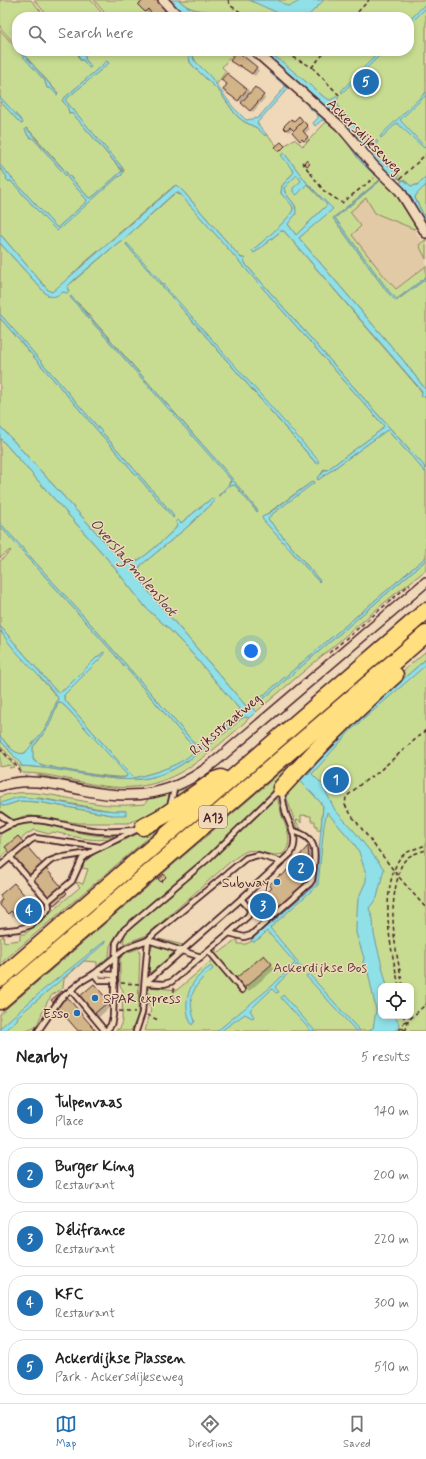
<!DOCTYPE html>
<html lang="en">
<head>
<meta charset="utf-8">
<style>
	body { margin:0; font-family:Mynerve,sans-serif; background:#f6f6f6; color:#222 }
	.controls { position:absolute; right:12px; bottom:12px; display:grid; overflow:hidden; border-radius:8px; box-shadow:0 2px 6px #0003 }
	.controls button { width:36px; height:36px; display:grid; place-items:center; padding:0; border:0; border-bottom:1px solid #e0e0e0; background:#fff; color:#222; font:20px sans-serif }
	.you { position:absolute; left:251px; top:651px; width:14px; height:14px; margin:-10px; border:3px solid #fff; border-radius:50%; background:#1a73e8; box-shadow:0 0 0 6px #1a73e833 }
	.badge { display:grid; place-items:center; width:26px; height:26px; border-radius:50%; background:#1f6fb2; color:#fff; font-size:13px; font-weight:700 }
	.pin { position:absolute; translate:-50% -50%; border:2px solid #fff; box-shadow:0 1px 4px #0006 }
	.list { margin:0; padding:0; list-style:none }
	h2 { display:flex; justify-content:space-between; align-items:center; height:52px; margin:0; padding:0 16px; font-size:17px }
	h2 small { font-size:13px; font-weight:400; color:#767676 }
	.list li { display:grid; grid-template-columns:26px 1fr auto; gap:12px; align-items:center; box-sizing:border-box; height:56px; margin:0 8px 8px; padding:0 8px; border:1px solid #e0e0e0; border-radius:16px }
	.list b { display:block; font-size:15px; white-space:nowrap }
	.list p { margin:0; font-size:13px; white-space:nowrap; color:#767676 }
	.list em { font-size:13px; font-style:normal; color:#767676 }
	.icon { flex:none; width:22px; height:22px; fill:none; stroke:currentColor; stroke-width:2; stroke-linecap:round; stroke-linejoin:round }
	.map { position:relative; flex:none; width:426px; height:1031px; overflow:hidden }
	.search { position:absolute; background:#fff; box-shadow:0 2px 6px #0003; left:12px; right:12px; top:12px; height:44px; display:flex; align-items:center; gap:10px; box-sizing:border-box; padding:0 14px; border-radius:16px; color:#767676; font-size:15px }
	.sheet { height:372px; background:#fff }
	nav { display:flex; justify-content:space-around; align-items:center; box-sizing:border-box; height:56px; border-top:1px solid #e0e0e0; background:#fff; font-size:11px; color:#767676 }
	nav a { display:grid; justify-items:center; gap:2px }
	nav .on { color:#1f6fb2 }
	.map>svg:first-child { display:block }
	.built { fill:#e3caa7 }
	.green { fill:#c8dc91; stroke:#897e5e; fill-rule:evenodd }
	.water { fill:#8fe0e7; stroke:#73939c; fill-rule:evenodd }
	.shadow { fill:#0003 }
	.building { fill:#d2b489; stroke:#4a1f2b }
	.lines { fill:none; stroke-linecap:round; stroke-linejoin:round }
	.lane-casing { stroke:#4a1f2b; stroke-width:8 }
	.street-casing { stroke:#4a1f2b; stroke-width:12 }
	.highway-casing { stroke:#4a1f2b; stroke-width:19 }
	.path { stroke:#4a1f2b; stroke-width:1.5; stroke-dasharray:4 3; stroke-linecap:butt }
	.lane { stroke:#efd9b8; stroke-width:4.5 }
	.street { stroke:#efd9b8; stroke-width:9 }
	.highway { stroke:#ffdf80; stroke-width:16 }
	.poi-dot { fill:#1f6fb2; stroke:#efd9b8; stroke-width:1.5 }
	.labels { text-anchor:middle; stroke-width:3; stroke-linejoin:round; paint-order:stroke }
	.shield { fill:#efd9b8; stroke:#7c5755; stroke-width:1 }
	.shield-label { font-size:13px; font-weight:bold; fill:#4a1f2b }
	.street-label { font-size:14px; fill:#4a1f2b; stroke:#efd9b8 }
	.poi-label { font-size:14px; fill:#4a1f2b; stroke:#efd9b8; text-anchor:end }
	.park-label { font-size:14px; fill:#5d3b3a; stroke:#efd9b8 }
	.water-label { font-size:15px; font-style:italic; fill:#543c47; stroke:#efd9b8 }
</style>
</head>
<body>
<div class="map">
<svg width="426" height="1031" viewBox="0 0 426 1031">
	<rect width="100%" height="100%" fill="#efd9b8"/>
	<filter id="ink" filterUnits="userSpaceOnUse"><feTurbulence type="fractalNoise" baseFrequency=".025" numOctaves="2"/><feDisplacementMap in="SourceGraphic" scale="8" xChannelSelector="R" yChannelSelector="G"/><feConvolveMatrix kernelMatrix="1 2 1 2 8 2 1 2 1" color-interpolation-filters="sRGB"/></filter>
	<g filter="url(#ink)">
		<!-- built -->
		<path class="built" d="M366 198 375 213 414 229 423 243 419 246 426 259V266L396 289 385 277 352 235 358 231 350 212Z"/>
		<!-- green -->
		<g class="green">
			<path d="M0 0H31L46 17H17V47L0 27Z"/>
			<path d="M34 0H91L105 17H49Z"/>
			<path d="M94 0H159L167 12 173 17H108Z"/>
			<path d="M179 0H426V178L417 185 411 186 404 180H401L398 178 399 175 382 159 346 115 270 53 271 51H409V17H232C214 7 195 17 179 0Z"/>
			<path d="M0 30 45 81 47 88H50L57 94 58 93 21 51H76L78 54 80 60H83L90 68 91 66 85 59V56L84 54H80L78 51H188L190 62 194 67 219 91 236 115 243 121 257 128 264 135 266 134 280 149 294 139 303 146 329 119 351 141 372 168 394 186 405 200 419 226 414 229 375 213 366 198 350 212 361 226 352 235 385 277 396 289 426 266V277L397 299 391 294 335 218 381 180 396 194 415 221C408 203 396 191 381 179L333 218 388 293 396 301 426 279V390L403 360 299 238 332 208 307 183 284 153 282 155 294 172 282 186 281 193C284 198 292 203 293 208 295 215 258 245 252 251L254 253 281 231H284L422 392 421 396 426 397V469L247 266 244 261 245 259 244 258H241L182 190 177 186H174L83 264 56 290 51 292 48 290 0 234V168L7 177 6 179 8 181H11L47 221 57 230 118 177 121 176 124 170 121 166 65 100 109 63 107 61 62 100 68 108 69 113 73 114 122 171 95 195 91 198H89L30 131 26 128 25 129 28 136 34 139 87 200V201L83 205 57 228 0 165V101L21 124 23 123 0 97Z"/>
			<path d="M192 51H235L222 67 226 71 216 85C208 73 193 65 192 51Z"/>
			<path d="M297 175 305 185 307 184 327 205 296 235 288 224 296 208C293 200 285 196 284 188Z"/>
			<path d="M426 185V220L415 198 416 195Z"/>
			<path d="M175 193 181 195 384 426 381 430 327 470 324 469 318 480 387 430 413 458 426 473V557L251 706H246L149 592 138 574 140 566 185 529 215 501 212 498 181 523 178 520 176 521 177 526 175 529C167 536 139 565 129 563 122 561 118 556 113 551L0 426V318L171 515 172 513 0 314V243L46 294 69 291 67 287 70 284 119 242 124 239ZM126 244 316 463 130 249ZM70 297 79 304 224 469 258 511 257 512 235 485H228L231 480 223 470ZM313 481 314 482 271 515 268 519 320 581 319 582 267 524 264 516Z"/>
			<path d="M426 239V242L424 243 426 245V259L419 245Z"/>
			<path d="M0 438 105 556 147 609 168 628 189 650 241 711V713L209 742 225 733 242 718 246 717 249 718C240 728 229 736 219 745 183 775 152 793 103 786 75 782 50 773 22 773L19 766 0 746V740L21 764V766C42 767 62 770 82 774 114 779 141 785 172 770 184 764 195 755 206 748L195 744 88 621 0 523Z"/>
			<path d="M0 526 109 648 195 749C189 764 148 775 133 778L64 699V695L104 654V652L96 658 65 689 59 693 56 691 0 626V561L11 551 10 550 0 558Z"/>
			<path d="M426 560V570L390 598 256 712 253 709 255 706Z"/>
			<path d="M0 631 58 698C51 719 46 730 31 747 28 750 25 754 21 754 12 753 6 742 0 736Z"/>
			<path d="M426 651V659L361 716 334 743 308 774 304 775 302 773 379 692Z"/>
			<path d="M426 662V1031H145L151 1010 148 1005 150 993 148 992 150 987 177 990 216 957 214 953 216 950 219 953 238 939V944H246L252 941 317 884 324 814 327 803 309 777 347 732ZM381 986H411V1016H381Z"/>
			<path d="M58 702H60L67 708 128 775 126 777C115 779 43 768 36 762 31 758 33 753 33 747 45 734 52 719 58 702Z"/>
			<path d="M0 749 15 767 9 768 11 766 10 765 0 767Z"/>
			<path d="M289 765 292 771 271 795 217 847 117 934 110 946 109 956 97 967V962L84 961 64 979 63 988 52 995 47 1002 37 1025 34 1028 26 1031H0V1014Z"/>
			<path d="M38 775 104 788 126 790V792L103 790 39 778Z"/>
			<path d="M296 775 315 796 323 806 321 829 317 830V826L315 825V821H311V816L301 815V823L298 819 296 821 301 829 297 828 286 796V790Z"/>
			<path d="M202 785 154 813 128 823H78L32 816H24L14 820 0 812V805L4 806 20 801 38 802 112 815 126 811H112L39 798 0 803V797C27 785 73 801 101 804 116 806 130 805 145 804L149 797Z"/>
			<path d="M277 795C278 802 280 809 282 816 287 830 294 842 283 854 270 858 258 848 247 851 241 853 236 858 230 862L147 935 123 944 125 933 249 823Z"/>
			<path d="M182 809 0 964V939L3 935 4 942 20 940V934H25L80 887 76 883 77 882 83 884 88 869 82 868 85 861 96 853 144 831Z"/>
			<path d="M35 822C61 828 87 837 114 836 98 845 71 835 53 832L49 834 34 830 27 834 0 858V833C11 826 22 823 35 822Z"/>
			<path d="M159 939 183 945 181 947 159 941Z"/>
			<path d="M153 945 175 952 150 973 149 972 150 952Z"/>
			<path d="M137 949 140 950 138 1012 139 1014 131 1031H116L117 1029H120L122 1019 123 990 120 986V958L126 953Z"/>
		</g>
		<!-- water -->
		<g class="water">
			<path d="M169 0H179C195 17 214 7 232 17 206 17 186 24 169 0Z"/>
			<path d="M249 0H278L287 6 292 5 302 0H324L307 17H283L278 13Z"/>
			<path d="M426 3V8L409 25V21Z"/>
			<path d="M18 51H21L58 94 57 95 50 88H47L45 81Z"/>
			<path d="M76 51H78L80 54 83 53 85 56V59L91 67 89 68 83 60H80L78 54Z"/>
			<path d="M188 51H192L194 60 210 76 233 107 246 120 258 118 285 87V86L270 73 272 71 288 86 289 87 257 123 266 134 265 136 257 128 243 121 236 115 219 91 194 67 190 62Z"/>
			<path d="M262 51H271L273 56 280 60 324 97 330 100 338 96 339 97 337 100 339 108 370 143 376 140 378 142 375 145 374 149 382 159 399 175 396 180C384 171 375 162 366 151 360 144 357 132 349 128Z"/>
			<path d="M380 51H384L342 93 341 91Z"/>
			<path d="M107 61 109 63 65 100 121 166 123 172 121 176 118 177 57 231 47 221 11 181H8L6 179 7 177 0 168V165L57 228 83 205 87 201V200L34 139 28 136 25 129 26 128 89 198H91L95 195 120 173 122 171 120 168 73 114 69 113 68 108 62 100Z"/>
			<path d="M426 92V95L400 120 425 147 424 148 397 123 381 138 380 137 382 134Z"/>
			<path d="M0 97 22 121 23 123 21 124 0 101Z"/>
			<path d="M308 104 342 133 376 173 374 175C370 171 366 167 362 163 352 152 338 124 322 120L315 126 313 123 318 118V115L307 106Z"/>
			<path d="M284 153 307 183 333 209 299 238 403 360 426 390V397L421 396 422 391 284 231H281L254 253 252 251C258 245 295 215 293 208 292 203 284 198 281 193L282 186 294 172 281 155ZM297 175 301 181 293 188V192L297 195 307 184 327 205 296 235 288 224 296 214C297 200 285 199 284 188Z"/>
			<path d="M426 178V185L416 195 415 198 426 220V224L412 200 399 183 404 180 411 186 417 185Z"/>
			<path d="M381 179 396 194 381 180 335 218 391 294 397 299 426 277V279L396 301 388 293 333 218Z"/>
			<path d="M176 185 182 190 241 258H244L245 259 244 261 247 266 410 451C416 457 426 465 426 473L413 458 387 430 318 480 317 478 323 473V470H327L381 430 384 426 179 193H175L172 195 123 240 119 242 74 280 67 287 69 292 67 293 63 292C57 296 52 299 46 294L0 243V234L48 290 52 292Z"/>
			<path d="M127 243 318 460 319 463H316L130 249 126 244Z"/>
			<path d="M71 296 224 469 258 511 257 512 235 485 229 486 219 496H218L231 482V480L77 305 70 297Z"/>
			<path d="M0 314 172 513 174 517 173 518 171 515 0 318Z"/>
			<path d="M0 426 113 551C118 556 122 561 129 563 139 565 167 536 175 529L177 526 176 521 178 520 181 523 212 498 215 501 185 529 140 566 138 574 149 592 246 706H251L426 557V560L255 706 253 709 256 712 249 718 246 717 242 718 211 744 208 741 241 713V711L189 650 168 628 147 609 105 556 0 438Z"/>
			<path d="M313 481 314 483 271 515 268 519 320 581 319 582 263 520 262 517 268 514Z"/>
			<path d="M0 523 88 621 195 744 200 747 204 745 206 748C195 755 184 764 172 770 141 785 114 779 82 774 61 770 41 767 21 766V764L0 740V736C6 743 14 756 25 753L47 726 58 698C48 682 0 641 0 626L56 691 59 693 65 689 96 658 104 652 105 654 64 695V699L133 778C148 775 188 764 195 749L109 648 0 526ZM58 702H60L67 708 127 775 126 777 121 778 106 777 44 766 34 761 33 758V747L49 726Z"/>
			<path d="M426 659V665L350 731 312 774 322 784 335 810 355 832 384 869 377 898 369 908 373 919 374 934 387 986H381V1016H395L399 1024 398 1028 394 1031H369L373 1028 376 1010 368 972 363 963 364 958 356 933V925L358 899 366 881V874L359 852 355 845 327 812 324 825 318 885 270 928 304 969 302 970 297 964 275 987 279 992 276 993 272 989 250 1010 254 1017 252 1018 245 1014 221 1031H217L272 986 295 963 267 931 260 938 253 942 251 940 316 884 323 806C313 792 297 781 290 766L293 763 304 775 308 774 334 743 361 716Z"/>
			<path d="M19 797C55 798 90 812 126 811V815H112L38 802 20 801 4 806 0 805V803Z"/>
			<path d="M105 941 106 942 17 1017 18 1019 4 1031H0V1028L43 990Z"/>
			<path d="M211 966 213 969C194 984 186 997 195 1021L192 1025C183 1010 186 988 199 976 202 972 207 969 211 966Z"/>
			<path d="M309 974 360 1031H356L306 976Z"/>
			<path d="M283 995 315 1031H311L281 998Z"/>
		</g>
		<!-- shadow -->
		<g class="shadow">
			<path d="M146 0H156L168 13 163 17H156L151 11 148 14 140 5Z"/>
			<path d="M237 53 259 70 255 76 242 66 241 68 231 61Z"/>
			<path d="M223 80 247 89 251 93 255 89 265 98 253 112 243 103 228 94V85Z"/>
			<path d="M299 118 310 129 304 134 310 140 307 143 305 141 303 142 293 132 295 130 293 128 289 132 284 127 294 123Z"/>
			<path d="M18 837 67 895 56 905 6 847Z"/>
			<path d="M308 848 313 853 314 867 309 881 313 888H311L304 895V896L303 895 272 924 266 918 262 909 257 904Z"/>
			<path d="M14 884 36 910 22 922 15 915 12 917 0 904 3 900 0 896Z"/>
			<path d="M268 960 275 969 249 991 245 987Z"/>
			<path d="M98 989 111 1004 110 1007 99 1017 93 1011Z"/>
		</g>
		<!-- building -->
		<g class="building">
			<path d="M144 0H157L166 10 157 17H154L148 9 145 12 138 5Z"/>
			<path d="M237 51 257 67 252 74 239 65 238 66 230 61Z"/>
			<path d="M227 73 247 89 238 101 223 90 227 84 221 80Z"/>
			<path d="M255 87 264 95 250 111 241 103Z"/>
			<path d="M299 116 303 121 294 131 290 127 286 130 283 127 291 119 294 121Z"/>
			<path d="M303 121 308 126 303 131 308 137 304 141 302 139 300 141 292 132Z"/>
			<path d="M281 142 285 146 279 152 275 147Z"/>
			<path d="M306 160 310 164 307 166 304 163Z"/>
			<path d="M18 836 67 893 54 905 5 847Z"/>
			<path d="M308 846 309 861 304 874 309 880 308 882 306 884 305 883 298 891H297L266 919 259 911 261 909 260 904 257 905 255 902 260 895 261 894 263 896 272 888 269 885 280 875 282 876Z"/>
			<path d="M164 874 166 877 161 882 158 879Z"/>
			<path d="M14 883 33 905 18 919 11 911 8 914 0 905V901L2 900 0 895Z"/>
			<path d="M264 955 272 964 244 988 236 978Z"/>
			<path d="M94 984 107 999V1003L94 1014 92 1011 93 1010 79 997Z"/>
			<path d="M62 991 96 1031H78L51 1000Z"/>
		</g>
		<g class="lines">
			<!-- lane casing -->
			<g class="lane-casing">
				<g id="lane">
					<path d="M170 806 175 786"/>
					<path d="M0 815 13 824"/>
					<path d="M0 830C31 811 51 824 84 829 100 832 117 832 133 830"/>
					<path d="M10 857 48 901"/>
					<path d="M0 866 31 840 35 838 100 847"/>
					<path d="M30 879 50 861 58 858 89 853"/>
					<path d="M0 931 19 929 31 925 46 912 49 907 48 901 72 881 82 859 89 853 140 828"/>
					<path d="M229 933 244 937 251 935 310 883 312 880C315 857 321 838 293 831"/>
					<path d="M209 951 242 990"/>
					<path d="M94 974 99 980H115"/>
					<path d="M94 974 115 975"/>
					<path d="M145 983 241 899 291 853C299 839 291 828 286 814 284 806 282 798 282 790"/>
					<path d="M145 983 164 984 171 982 229 933 248 916 250 912 249 908 241 899"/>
					<path d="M71 990 105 1031"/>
					<path d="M38 1031 60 999 82 981 94 974 126 948 148 940 155 933 246 858 258 855 282 862"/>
					<path d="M106 1031 111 1025 113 1016 116 943 124 930 210 857 279 790"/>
					<path d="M136 1031 142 1013 148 940 201 957"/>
				</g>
			</g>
			<!-- street casing -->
			<g class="street-casing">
				<g id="street">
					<path d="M163 0 174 12 181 17"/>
					<path d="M255 51 341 127 373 165 400 191 426 233"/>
					<path d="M0 786C27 777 54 784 82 790 135 801 174 796 217 760L426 582"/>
				</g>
			</g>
			<!-- highway casing -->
			<g class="highway-casing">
				<g id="highway">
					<path d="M281 788C317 748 355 710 395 675"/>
					<path d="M143 827 165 815 215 780 221 778"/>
					<path d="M0 979 426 611"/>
					<path d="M0 1001 426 634"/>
				</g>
			</g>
			<!-- path -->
			<g class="path">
				<path d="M228 0 231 6 248 17"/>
				<path d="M353 17 369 0"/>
				<path d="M280 51 312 67 326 51"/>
				<path d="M312 67 341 97"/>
				<path d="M302 162 324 191 342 203 374 178"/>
				<path d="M400 179 426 154"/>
				<path d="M329 653 410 584"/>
				<path d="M426 730 377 773 362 783 346 797 345 805 352 816 398 876 426 908"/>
				<path d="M0 748 19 769 20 774"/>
				<path d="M121 983 139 984"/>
				<path d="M399 986C391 949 382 911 393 873 395 868 397 861 401 857 408 850 418 848 426 845"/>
				<path d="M403 986C396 951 388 917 397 881 399 873 400 865 406 859 411 854 420 852 426 850"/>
				<path d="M174 999V987"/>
				<path d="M119 1011 135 1013"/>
				<path d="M147 1015 158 1020"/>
				<path d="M404 1022 409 1020 426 1004"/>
				<path d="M401 1028 408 1031"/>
				<path d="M399 1031 404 1022V1016"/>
				<path d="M405 1031 407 1027 409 1016"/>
			</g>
			<!-- lane -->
			<use href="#lane" class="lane"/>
			<!-- street -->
			<use href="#street" class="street"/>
			<!-- highway -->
			<use href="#highway" class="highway"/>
		</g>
	</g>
	<!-- markers -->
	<g class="poi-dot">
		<circle cx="277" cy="882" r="4"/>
		<circle cx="95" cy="998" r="4"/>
		<circle cx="77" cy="1013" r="4"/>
	</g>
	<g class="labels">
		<!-- shield labels -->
		<rect class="shield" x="199" y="806" width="28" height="22" rx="3"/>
		<g class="shield-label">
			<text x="213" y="822">A13</text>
		</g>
		<!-- street labels -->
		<g class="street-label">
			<text transform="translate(365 136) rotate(45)" y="5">Ackersdijkseweg</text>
			<text transform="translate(225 724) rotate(-40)" y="5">Rijksstraatweg</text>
		</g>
		<!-- poi labels -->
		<g class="poi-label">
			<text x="269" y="887">Subway</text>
			<text x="103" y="1003" text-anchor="start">SPAR express</text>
			<text x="69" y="1018">Esso</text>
		</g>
		<!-- park labels -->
		<g class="park-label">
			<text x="320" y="972">Ackerdijkse Bos</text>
		</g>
		<!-- water labels -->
		<g class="water-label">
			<text transform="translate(134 567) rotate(49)" y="5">Overslagmolensloot</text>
		</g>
	</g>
</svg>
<div class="controls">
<button><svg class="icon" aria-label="locate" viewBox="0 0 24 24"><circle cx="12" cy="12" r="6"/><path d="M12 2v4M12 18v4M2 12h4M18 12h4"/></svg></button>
</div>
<div class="you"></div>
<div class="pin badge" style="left:336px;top:780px">1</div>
<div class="pin badge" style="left:301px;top:868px">2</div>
<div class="pin badge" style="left:263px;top:906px">3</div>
<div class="pin badge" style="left:29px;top:911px">4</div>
<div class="pin badge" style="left:366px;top:82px">5</div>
<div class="search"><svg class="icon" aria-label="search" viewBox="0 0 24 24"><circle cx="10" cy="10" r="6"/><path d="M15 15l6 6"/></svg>Search here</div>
</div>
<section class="sheet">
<h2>Nearby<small>5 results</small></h2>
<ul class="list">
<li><span class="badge">1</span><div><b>Tulpenvaas</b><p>Place</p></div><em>140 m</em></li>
<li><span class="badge">2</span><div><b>Burger King</b><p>Restaurant</p></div><em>200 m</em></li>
<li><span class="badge">3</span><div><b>Délifrance</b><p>Restaurant</p></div><em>220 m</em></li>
<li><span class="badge">4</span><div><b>KFC</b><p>Restaurant</p></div><em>300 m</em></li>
<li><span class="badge">5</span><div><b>Ackerdijkse Plassen</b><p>Park · Ackersdijkseweg</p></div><em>510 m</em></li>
</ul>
</section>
<nav>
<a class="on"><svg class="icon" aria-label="map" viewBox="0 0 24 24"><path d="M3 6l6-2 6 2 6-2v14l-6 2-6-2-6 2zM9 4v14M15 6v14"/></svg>Map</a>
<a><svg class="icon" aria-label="directions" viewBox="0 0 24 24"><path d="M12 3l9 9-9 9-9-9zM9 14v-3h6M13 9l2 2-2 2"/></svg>Directions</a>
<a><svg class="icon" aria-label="saved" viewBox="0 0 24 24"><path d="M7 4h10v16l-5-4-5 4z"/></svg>Saved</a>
</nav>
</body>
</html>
